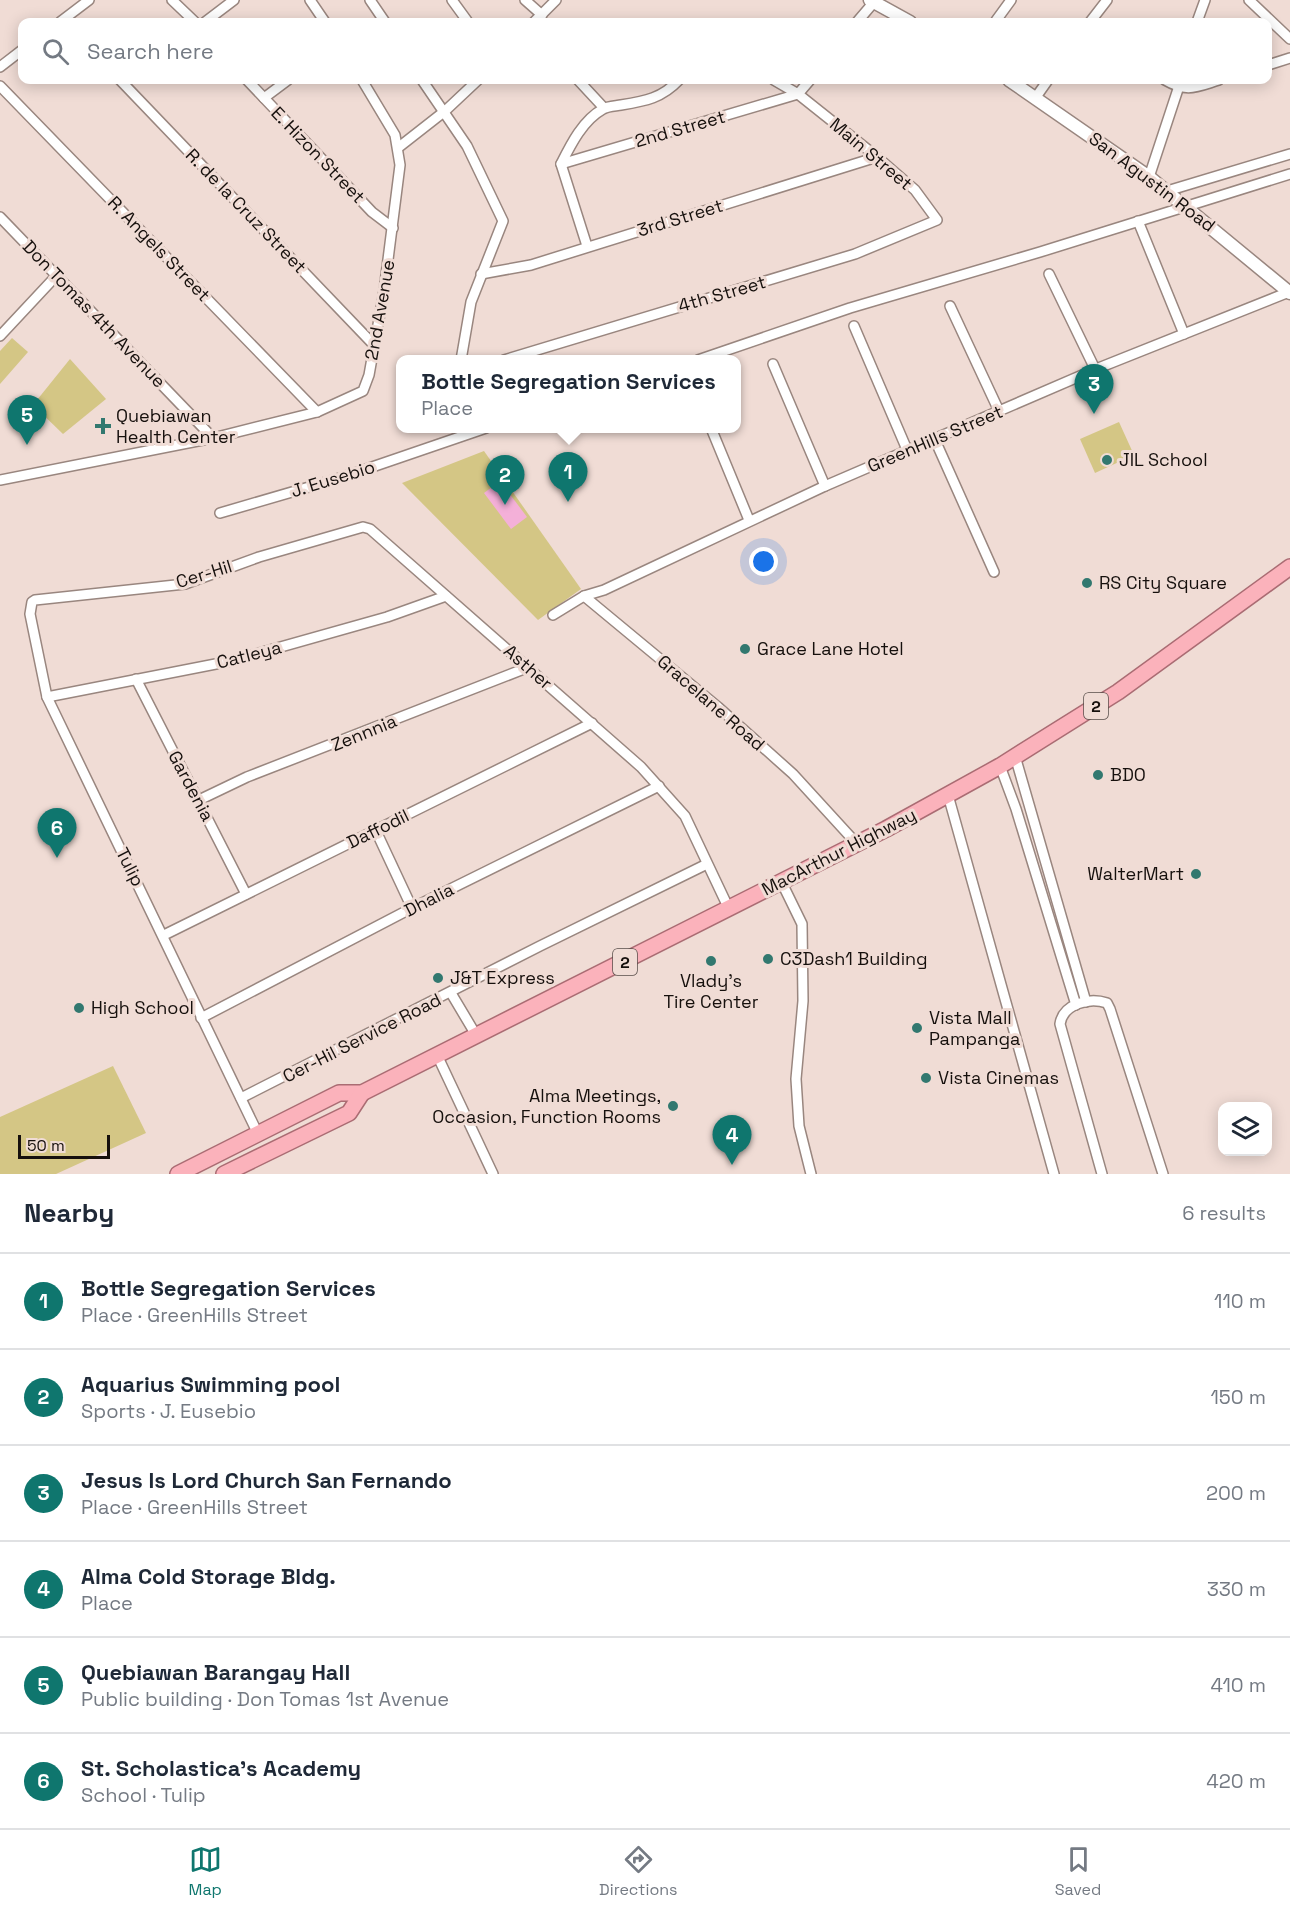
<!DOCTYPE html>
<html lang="en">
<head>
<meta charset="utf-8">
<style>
	body { margin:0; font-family:"Space Grotesk",sans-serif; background:#f2f2f3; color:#1f2937 }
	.controls { position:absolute; right:18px; bottom:18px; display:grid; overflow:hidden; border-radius:12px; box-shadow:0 3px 15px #0003 }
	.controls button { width:54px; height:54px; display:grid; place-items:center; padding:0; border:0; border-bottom:2px solid #e0e1e3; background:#fff; color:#1f2937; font:30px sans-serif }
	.scale { position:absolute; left:18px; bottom:15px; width:92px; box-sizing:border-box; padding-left:6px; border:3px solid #16100d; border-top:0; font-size:16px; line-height:21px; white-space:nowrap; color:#16100d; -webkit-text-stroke:4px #f0dcd5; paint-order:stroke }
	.you { position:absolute; left:764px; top:562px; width:21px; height:21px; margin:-15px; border:4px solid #fff; border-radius:50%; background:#1a73e8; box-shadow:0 0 0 9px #1a73e833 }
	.badge { display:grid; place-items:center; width:39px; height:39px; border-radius:50%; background:#0f766e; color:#fff; font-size:20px; font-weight:700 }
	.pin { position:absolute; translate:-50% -50px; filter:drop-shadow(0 2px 3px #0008) }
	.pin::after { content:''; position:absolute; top:32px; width:21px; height:18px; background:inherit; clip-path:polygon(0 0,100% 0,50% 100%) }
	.popup { position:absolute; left:396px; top:355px; width:345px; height:78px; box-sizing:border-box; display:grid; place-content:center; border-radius:12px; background:#fff; filter:drop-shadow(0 2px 4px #0005); font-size:20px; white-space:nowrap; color:#747a83 }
	.popup b { font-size:22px; color:#1f2937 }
	.popup::after { content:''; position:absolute; left:50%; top:100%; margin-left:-12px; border:12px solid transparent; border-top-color:#fff }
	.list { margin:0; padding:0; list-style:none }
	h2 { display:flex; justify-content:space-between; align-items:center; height:78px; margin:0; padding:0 24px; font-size:26px }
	h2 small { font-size:20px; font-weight:400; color:#747a83 }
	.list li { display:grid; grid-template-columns:39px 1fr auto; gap:18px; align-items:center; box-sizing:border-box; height:96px; padding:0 24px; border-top:2px solid #e0e1e3 }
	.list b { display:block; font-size:22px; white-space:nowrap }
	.list p { margin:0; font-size:20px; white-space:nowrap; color:#747a83 }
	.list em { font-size:20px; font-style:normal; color:#747a83 }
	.icon { flex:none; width:33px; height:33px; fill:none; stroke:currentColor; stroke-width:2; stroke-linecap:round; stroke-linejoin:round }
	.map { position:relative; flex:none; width:1290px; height:1174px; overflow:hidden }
	.search { position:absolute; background:#fff; box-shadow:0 3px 15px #0003; left:18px; right:18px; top:18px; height:66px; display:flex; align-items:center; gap:15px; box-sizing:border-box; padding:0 21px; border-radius:12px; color:#747a83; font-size:22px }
	.sheet { height:654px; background:#fff }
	nav { display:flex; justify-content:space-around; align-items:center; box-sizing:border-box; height:84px; border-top:2px solid #e0e1e3; background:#fff; font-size:16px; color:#747a83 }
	nav a { display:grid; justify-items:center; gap:3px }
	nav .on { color:#0f766e }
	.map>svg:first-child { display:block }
	.green { fill:#d4c685 }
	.water { fill:#f4b0d8 }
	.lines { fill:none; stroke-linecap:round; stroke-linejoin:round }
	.minor-casing { stroke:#99867f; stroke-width:12 }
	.tertiary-casing { stroke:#99867f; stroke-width:15 }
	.trunk-casing { stroke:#aa6c73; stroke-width:18 }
	.minor { stroke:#fff; stroke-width:9 }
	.tertiary { stroke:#fff; stroke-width:12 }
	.trunk { stroke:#fbb2bb; stroke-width:15 }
	.poi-dot { fill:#32786f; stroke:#f0dcd5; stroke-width:2 }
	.labels { text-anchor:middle; stroke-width:6; stroke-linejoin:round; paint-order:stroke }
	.shield { fill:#f0dcd5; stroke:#574d49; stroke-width:1.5 }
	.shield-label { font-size:16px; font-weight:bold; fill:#16100d }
	.street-label { font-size:18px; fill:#16100d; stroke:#f0dcd5 }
	.poi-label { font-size:18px; fill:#16100d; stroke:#f0dcd5; text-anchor:start }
</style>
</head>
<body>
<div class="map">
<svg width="1290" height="1174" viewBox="0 0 1290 1174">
	<rect width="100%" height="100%" fill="#f0dcd5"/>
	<!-- green -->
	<g class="green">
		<path d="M12 338 28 352 0 384V351Z"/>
		<path d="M70 359 106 399 63 434 33 405Z"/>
		<path d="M1119 422 1134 455 1095 473 1080 439Z"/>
		<path d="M484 451 581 589 538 620 402 483Z"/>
		<path d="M113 1066 146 1133 56 1174H0V1117Z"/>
	</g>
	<!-- water -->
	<path class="water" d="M500 481 527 517 511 529 484 493Z"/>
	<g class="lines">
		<!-- minor casing -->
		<g class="minor-casing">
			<g id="minor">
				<path d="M172 0 195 22"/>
				<path d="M310 0 325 22"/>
				<path d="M370 0 385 22"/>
				<path d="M452 0 468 22"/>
				<path d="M525 0 542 15"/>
				<path d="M1249 0 1290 39"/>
				<path d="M60 22 89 0"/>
				<path d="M205 22 234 0"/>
				<path d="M534 22 556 0"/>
				<path d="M857 22 874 2"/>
				<path d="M995 22 1011 0"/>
				<path d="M1090 22 1107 0"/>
				<path d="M1197 22 1205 0"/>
				<path d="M1268 65 1290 58"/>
				<path d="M0 67 22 50"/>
				<path d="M120 80 372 343"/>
				<path d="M247 80 372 212 393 228"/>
				<path d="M422 80 467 146 503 221 471 302 461 360"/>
				<path d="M578 80 604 108"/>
				<path d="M1165 80C1187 93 1196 87 1219 80"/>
				<path d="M0 86 317 412"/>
				<path d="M1036 97 1048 80"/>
				<path d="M264 98 288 80"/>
				<path d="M399 147 445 111 478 80"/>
				<path d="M561 164 798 94 810 80"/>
				<path d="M1149 177 1181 80"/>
				<path d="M1167 191 1290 154"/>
				<path d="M0 217 213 438"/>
				<path d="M1138 221 1184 334"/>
				<path d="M587 246 561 164C571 144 583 120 603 109 608 106 616 106 621 105 646 101 662 98 679 80"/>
				<path d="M481 274 531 265 877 157"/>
				<path d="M1049 274 1095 369"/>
				<path d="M950 306 999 411"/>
				<path d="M854 326 908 452"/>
				<path d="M0 336 57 275"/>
				<path d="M504 360 855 254 937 220 915 190 877 157 798 94 774 80"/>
				<path d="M698 360 850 308 1040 252 1290 174"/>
				<path d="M773 364 825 486"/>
				<path d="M711 428 749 520"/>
				<path d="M935 440 994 572"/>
				<path d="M0 480 213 438 317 412 363 391 369 375 384 291 400 165 395 135 362 80"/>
				<path d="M220 513 340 478 486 428"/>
				<path d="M584 596 718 707 793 774 857 844"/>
				<path d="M553 615 584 596 604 590 825 486 1101 367 1289 292"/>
				<path d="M136 679 246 894"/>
				<path d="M47 697 231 661 387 617 446 596"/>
				<path d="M1015 756 1086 1002"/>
				<path d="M1000 766 1016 809 1076 1005"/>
				<path d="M948 795 1054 1174"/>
				<path d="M199 800 247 777 529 667"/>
				<path d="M376 831 412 908"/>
				<path d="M781 881 802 924 803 1001 796 1079 799 1126 811 1174"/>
				<path d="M164 935 592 723"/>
				<path d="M451 993 476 1035"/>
				<path d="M201 1018 412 908 659 786"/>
				<path d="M437 1055 493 1174"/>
				<path d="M241 1098 540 946 707 864"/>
				<path d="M258 1134 47 697 30 614 32 602 35 600 185 584 259 557 363 527 370 529 641 767 685 816 729 909"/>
				<path d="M1102 1174 1060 1024C1063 1004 1089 997 1107 1003L1110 1009 1163 1174"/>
			</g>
		</g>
		<!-- tertiary casing -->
		<g class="tertiary-casing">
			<g id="tertiary">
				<path d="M870 0 910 22"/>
				<path d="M1009 80 1149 177 1290 293"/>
			</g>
		</g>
		<!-- trunk casing -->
		<g class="trunk-casing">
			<g id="trunk">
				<path d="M178 1174 339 1093H362L886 829 1000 766 1118 692 1290 567"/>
				<path d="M224 1174 349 1113 362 1093"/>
			</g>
		</g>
		<!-- minor -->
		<use href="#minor" class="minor"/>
		<!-- tertiary -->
		<use href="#tertiary" class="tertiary"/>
		<!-- trunk -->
		<use href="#trunk" class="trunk"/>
	</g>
	<!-- markers -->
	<g class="poi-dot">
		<path d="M100 417h6v6h6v6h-6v6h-6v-6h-6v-6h6z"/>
		<circle cx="1107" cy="460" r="6"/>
		<circle cx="1087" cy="583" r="6"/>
		<circle cx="745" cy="649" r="6"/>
		<circle cx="1098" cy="775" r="6"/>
		<circle cx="1196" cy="874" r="6"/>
		<circle cx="768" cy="959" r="6"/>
		<circle cx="711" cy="961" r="6"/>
		<circle cx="438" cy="978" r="6"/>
		<circle cx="79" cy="1008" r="6"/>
		<circle cx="917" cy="1028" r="6"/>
		<circle cx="926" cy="1078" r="6"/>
		<circle cx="673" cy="1106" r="6"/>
	</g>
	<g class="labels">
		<!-- shield labels -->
		<g class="shield">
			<rect x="1084" y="693" width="24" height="26" rx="4.5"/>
			<rect x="613" y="949" width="24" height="26" rx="4.5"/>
		</g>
		<g class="shield-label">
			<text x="1096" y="712">2</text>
			<text x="625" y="968">2</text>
		</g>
		<!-- street labels -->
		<g class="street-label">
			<text transform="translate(680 129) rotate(-16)" y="6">2nd Street</text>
			<text transform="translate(871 154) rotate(40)" y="6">Main Street</text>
			<text transform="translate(318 155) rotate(46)" y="6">E. Hizon Street</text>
			<text transform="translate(1152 182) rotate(37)" y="6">San Agustin Road</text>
			<text transform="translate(246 211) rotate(46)" y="6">R. de la Cruz Street</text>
			<text transform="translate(680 218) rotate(-17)" y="6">3rd Street</text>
			<text transform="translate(159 249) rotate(46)" y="6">R. Angels Street</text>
			<text transform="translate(722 294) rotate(-16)" y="6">4th Street</text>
			<text transform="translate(380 310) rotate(-80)" y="6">2nd Avenue</text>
			<text transform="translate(94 314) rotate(46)" y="6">Don Tomas 4th Avenue</text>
			<text transform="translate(935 439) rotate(-23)" y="6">GreenHills Street</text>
			<text transform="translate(333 479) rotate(-17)" y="6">J. Eusebio</text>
			<text transform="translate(204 574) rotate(-17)" y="6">Cer-Hil</text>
			<text transform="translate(249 655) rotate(-14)" y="6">Catleya</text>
			<text transform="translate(528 667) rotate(41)" y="6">Asther</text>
			<text transform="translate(711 703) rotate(41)" y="6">Gracelane Road</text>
			<text transform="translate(364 733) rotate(-22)" y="6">Zennnia</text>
			<text transform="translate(191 786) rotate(62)" y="6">Gardenia</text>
			<text transform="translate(378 829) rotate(-26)" y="6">Daffodil</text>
			<text transform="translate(839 852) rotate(-27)" y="6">MacArthur Highway</text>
			<text transform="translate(130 867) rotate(63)" y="6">Tulip</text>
			<text transform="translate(429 900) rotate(-27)" y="6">Dhalia</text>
			<text transform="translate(362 1038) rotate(-27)" y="6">Cer-Hil Service Road</text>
		</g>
		<!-- poi labels -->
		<g class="poi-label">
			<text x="116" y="422">Quebiawan<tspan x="116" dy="21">Health Center</tspan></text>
			<text x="1119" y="466">JIL School</text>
			<text x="1099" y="589">RS City Square</text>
			<text x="757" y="655">Grace Lane Hotel</text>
			<text x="1110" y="781">BDO</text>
			<text x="1184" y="880" text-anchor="end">WalterMart</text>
			<text x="780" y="965">C3Dash1 Building</text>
			<text x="450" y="984">J&amp;T Express</text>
			<text x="711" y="987" text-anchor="middle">Vlady's<tspan x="711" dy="21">Tire Center</tspan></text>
			<text x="91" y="1014">High School</text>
			<text x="929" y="1024">Vista Mall<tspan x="929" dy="21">Pampanga</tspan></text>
			<text x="938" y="1084">Vista Cinemas</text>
			<text x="661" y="1102" text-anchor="end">Alma Meetings,<tspan x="661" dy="21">Occasion, Function Rooms</tspan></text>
		</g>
	</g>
</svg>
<div class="controls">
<button><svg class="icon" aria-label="layers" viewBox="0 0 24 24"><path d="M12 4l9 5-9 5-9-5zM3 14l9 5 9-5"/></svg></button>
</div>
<div class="scale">50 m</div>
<div class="you"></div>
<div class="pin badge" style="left:568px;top:502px">1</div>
<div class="popup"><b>Bottle Segregation Services</b>Place</div>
<div class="pin badge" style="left:505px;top:505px">2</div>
<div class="pin badge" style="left:1094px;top:414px">3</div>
<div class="pin badge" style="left:732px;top:1165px">4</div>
<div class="pin badge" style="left:27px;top:445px">5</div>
<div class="pin badge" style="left:57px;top:858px">6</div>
<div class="search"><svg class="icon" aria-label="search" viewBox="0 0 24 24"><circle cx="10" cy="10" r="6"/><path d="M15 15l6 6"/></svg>Search here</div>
</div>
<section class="sheet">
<h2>Nearby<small>6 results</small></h2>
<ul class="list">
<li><span class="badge">1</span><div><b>Bottle Segregation Services</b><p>Place · GreenHills Street</p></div><em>110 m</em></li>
<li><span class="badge">2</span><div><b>Aquarius Swimming pool</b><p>Sports · J. Eusebio</p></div><em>150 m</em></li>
<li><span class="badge">3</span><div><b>Jesus Is Lord Church San Fernando</b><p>Place · GreenHills Street</p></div><em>200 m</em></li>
<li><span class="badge">4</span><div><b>Alma Cold Storage Bldg.</b><p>Place</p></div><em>330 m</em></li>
<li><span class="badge">5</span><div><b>Quebiawan Barangay Hall</b><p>Public building · Don Tomas 1st Avenue</p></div><em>410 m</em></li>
<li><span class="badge">6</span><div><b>St. Scholastica's Academy</b><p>School · Tulip</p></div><em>420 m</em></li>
</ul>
</section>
<nav>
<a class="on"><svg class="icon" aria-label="map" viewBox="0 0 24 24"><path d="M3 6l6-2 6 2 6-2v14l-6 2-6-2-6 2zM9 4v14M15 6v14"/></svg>Map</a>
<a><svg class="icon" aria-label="directions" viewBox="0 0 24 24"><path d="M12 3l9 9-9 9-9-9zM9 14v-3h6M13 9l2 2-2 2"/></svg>Directions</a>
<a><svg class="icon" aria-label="saved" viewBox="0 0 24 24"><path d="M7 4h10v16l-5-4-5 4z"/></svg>Saved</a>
</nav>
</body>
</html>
